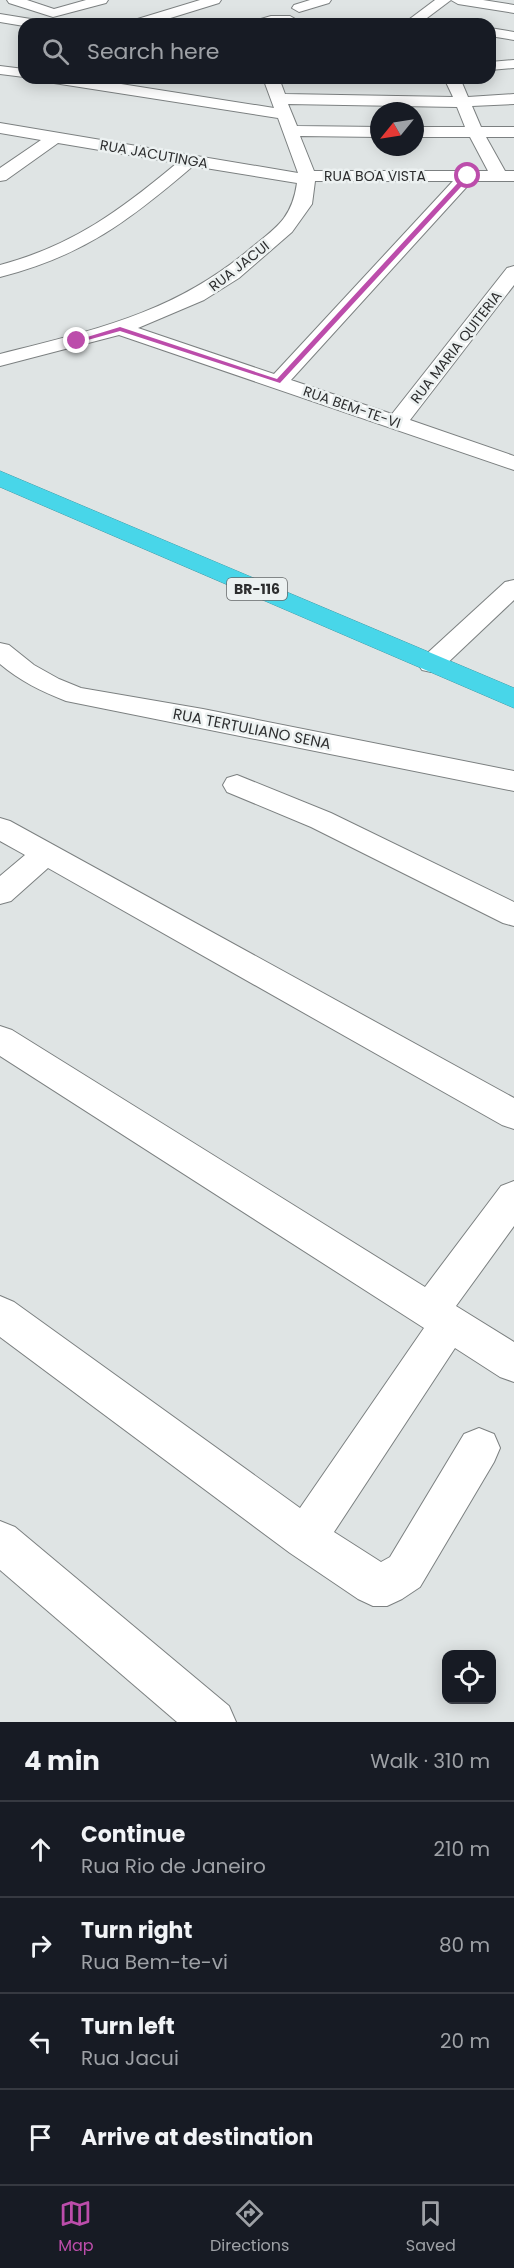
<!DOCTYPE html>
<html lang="en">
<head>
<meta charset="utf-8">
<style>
	body { margin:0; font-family:Poppins,sans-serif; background:#20242c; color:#f1f3f6 }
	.controls { position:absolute; right:18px; bottom:18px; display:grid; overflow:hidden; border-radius:12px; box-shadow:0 3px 15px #0003 }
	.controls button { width:54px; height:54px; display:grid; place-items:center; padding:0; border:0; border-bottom:2px solid #363941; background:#171b24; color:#f1f3f6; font:30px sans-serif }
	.compass { position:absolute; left:370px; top:102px; width:54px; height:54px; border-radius:50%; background:#171b24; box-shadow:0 3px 15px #0003; rotate:240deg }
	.stop { position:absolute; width:18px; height:18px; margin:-14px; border:4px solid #bc4dab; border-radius:50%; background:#fff }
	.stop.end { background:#bc4dab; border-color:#fff; box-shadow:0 2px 6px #0008 }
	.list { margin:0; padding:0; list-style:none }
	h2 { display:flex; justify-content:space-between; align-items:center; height:78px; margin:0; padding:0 24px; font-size:26px }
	h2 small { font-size:20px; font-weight:400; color:#9ea1a6 }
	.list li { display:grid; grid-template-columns:39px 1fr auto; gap:18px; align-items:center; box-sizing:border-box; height:96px; padding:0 24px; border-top:2px solid #363941 }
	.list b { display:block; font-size:22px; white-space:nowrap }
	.list p { margin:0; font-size:20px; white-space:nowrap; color:#9ea1a6 }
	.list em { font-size:20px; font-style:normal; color:#9ea1a6 }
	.icon { flex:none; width:33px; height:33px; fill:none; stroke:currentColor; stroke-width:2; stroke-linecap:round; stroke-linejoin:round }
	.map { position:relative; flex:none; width:514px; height:1722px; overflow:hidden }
	.search { position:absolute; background:#171b24; box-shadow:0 3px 15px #0003; left:18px; right:18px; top:18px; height:66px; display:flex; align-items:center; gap:15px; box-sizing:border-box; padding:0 21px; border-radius:18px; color:#9ea1a6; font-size:22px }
	.sheet { height:462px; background:#171b24 }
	nav { display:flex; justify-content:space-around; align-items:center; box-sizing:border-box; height:84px; border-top:2px solid #363941; background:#171b24; font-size:16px; color:#9ea1a6 }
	nav a { display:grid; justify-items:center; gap:3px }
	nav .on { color:#bc4dab }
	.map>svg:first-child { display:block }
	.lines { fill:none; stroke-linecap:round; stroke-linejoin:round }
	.minor-casing { stroke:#7c8081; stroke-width:2 }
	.highway-casing { stroke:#3f9ba8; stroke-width:1 }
	.minor { fill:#fff; fill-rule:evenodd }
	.highway { fill:#48d6e9; fill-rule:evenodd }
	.route { fill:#bc4dab }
	.labels { text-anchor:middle; stroke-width:5; stroke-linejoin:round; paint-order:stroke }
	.far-street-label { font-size:14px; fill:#2d2e2f; stroke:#ecf1f1 }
	.shield { fill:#ecf1f1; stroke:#666869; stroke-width:1.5 }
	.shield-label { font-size:14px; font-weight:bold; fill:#2d2e2f }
	.street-label { font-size:15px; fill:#2d2e2f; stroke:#ecf1f1 }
</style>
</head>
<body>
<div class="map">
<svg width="514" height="1722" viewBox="0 0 514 1722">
	<rect width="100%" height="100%" fill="#dfe4e4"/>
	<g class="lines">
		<!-- minor casing -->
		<g class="minor-casing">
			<g id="minor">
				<path d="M7 0H27L54 9 86 0H108L106 3 53 17 9 3Z"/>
				<path d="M200 0H221L219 3 151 24H129L131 21Z"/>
				<path d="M310 0H331L329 3 299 12 292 8 294 5Z"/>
				<path d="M435 0H451L419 24H403Z"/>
				<path d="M451 0H483L514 5V13L458 4Z"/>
				<path d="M0 14 37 20 44 24H24V26L0 22Z"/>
				<path d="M271 16H290L297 20 291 24H252L254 21Z"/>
				<path d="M490 28 514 32V40L490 36Z"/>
				<path d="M514 60V68L490 70V62Z"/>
				<path d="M0 66 24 69V77L0 74Z"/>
				<path d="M46 78H83L274 108 263 78H279L285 94 453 97 444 78H460L468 97 514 94V104L472 106 481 127H514V137H486L505 171H514V181H472L291 380 392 414 507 268 514 266V285L410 420 514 456V470L119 335 0 366V354C94 330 175 313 251 248 277 227 292 218 297 183L193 166C130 220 83 256 0 277V265C72 246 121 210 177 163L58 143 6 180 0 181V168L41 140 0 133V123L298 173 278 118 54 83ZM288 104 457 107 465 127H415V137H470L488 171H314L300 136 379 137V127L297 126ZM315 181H453L274 374 138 328 204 300 239 278 292 232 312 204Z"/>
				<path d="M514 580V600L440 670 431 672 422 670 418 664 422 658 505 582Z"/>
				<path d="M0 643 9 645 34 665 59 679 81 688 203 709 514 771V791L66 701C41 691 20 681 0 664Z"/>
				<path d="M237 775 331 813 514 902V926L503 923 311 827 227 792 223 785 227 778Z"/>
				<path d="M0 818 10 821 514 1098V1129L502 1125 48 868 11 901 0 904V876L25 855 0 841Z"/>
				<path d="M0 1026 12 1030 425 1287 501 1186 514 1181V1226L456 1306 514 1342V1382L500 1377 455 1348 334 1532 381 1562 390 1557 464 1434 479 1428 494 1434 500 1448 494 1462 420 1587 402 1599 387 1606H373L358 1599 290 1553 0 1337V1296L14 1302 300 1508 424 1328 0 1056Z"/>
				<path d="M0 1521 15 1527 229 1706 236 1722H177L0 1570Z"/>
			</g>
		</g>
		<!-- highway casing -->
		<g class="highway-casing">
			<path id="highway" d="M0 471 514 688V708L0 487Z"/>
		</g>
		<!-- minor -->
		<use href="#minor" class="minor"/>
		<!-- highway -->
		<use href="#highway" class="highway"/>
	</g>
	<!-- route -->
	<path class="route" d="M466 174 471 176 280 383 120 331 77 343 74 341 120 327 277 379Z"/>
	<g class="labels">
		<!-- far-street labels -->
		<g class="far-street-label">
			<text transform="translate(154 154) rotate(10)" y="5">RUA JACUTINGA</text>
			<text x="375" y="181">RUA BOA VISTA</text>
			<text transform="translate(239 266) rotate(-38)" y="5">RUA JACUI</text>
			<text transform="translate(456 347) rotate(-52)" y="5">RUA MARIA QUITERIA</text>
			<text transform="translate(352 407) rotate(19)" y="5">RUA BEM-TE-VI</text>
		</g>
		<!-- shield labels -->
		<rect class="shield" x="227" y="578" width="60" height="22" rx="4.5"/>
		<g class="shield-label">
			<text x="257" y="594">BR-116</text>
		</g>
		<!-- street labels -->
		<g class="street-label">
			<text transform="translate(252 729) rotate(11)" y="5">RUA TERTULIANO SENA</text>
		</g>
	</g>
</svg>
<div class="controls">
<button><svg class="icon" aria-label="locate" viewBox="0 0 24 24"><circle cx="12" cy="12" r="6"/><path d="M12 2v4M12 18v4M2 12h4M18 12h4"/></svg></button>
</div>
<svg class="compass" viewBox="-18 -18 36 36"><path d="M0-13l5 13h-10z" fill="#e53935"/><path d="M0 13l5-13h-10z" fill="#9ea1a6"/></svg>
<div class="stop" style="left:468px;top:176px"></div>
<div class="stop end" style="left:77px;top:341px"></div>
<div class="search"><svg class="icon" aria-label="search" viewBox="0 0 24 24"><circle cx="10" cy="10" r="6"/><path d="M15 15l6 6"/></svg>Search here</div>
</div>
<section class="sheet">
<h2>4 min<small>Walk · 310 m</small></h2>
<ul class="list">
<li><svg class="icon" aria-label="ahead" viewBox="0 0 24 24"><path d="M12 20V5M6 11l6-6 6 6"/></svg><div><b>Continue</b><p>Rua Rio de Janeiro</p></div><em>210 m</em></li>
<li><svg class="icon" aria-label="right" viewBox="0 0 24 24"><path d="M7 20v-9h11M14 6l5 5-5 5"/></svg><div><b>Turn right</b><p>Rua Bem-te-vi</p></div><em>80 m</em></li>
<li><svg class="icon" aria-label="left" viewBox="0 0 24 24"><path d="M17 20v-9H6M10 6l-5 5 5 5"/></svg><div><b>Turn left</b><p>Rua Jacui</p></div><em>20 m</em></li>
<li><svg class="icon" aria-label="arrive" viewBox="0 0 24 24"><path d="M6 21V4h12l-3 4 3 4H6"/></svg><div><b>Arrive at destination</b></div></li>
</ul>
</section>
<nav>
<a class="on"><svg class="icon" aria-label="map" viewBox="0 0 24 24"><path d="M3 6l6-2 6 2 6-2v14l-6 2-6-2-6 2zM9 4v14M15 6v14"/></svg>Map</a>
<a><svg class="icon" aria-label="directions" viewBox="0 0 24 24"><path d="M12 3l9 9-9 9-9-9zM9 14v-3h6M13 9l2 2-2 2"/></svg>Directions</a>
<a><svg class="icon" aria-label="saved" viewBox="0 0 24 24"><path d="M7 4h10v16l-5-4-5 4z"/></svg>Saved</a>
</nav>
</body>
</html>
